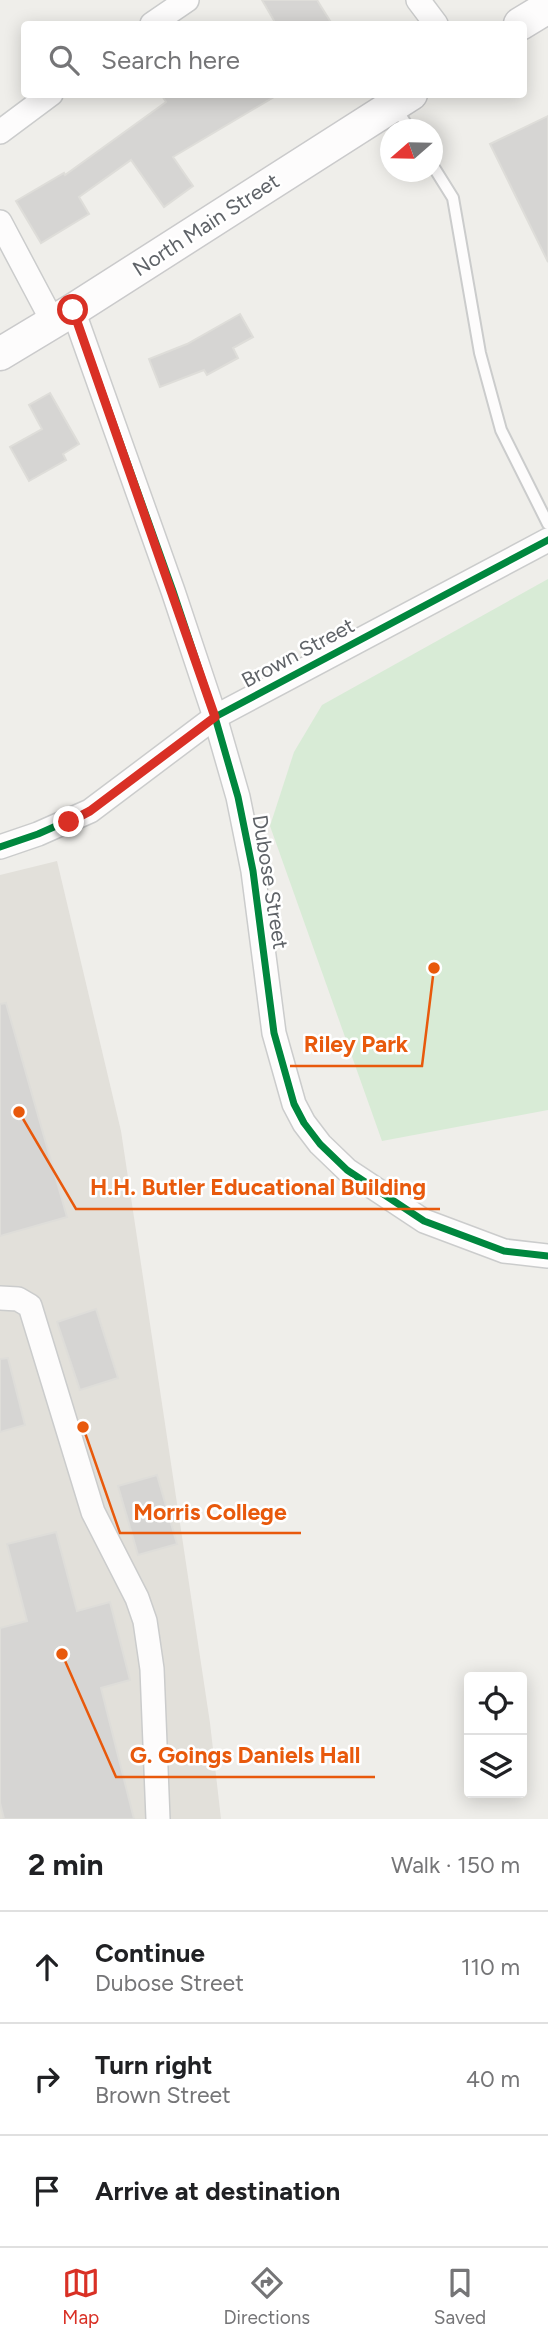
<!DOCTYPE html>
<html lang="en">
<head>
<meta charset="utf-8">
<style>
	body { margin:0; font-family:Figtree,sans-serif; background:#f6f6f6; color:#202124 }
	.controls { position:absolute; right:21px; bottom:21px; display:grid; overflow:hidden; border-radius:7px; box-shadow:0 4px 18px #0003 }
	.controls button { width:63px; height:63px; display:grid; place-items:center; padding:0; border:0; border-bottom:2px solid #e0e0e0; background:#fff; color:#202124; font:35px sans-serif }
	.compass { position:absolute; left:380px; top:119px; width:63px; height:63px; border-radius:50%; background:#fff; box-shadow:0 4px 18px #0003; rotate:250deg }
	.stop { position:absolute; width:21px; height:21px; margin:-16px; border:5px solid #d93025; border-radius:50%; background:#fff }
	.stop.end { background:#d93025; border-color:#fff; box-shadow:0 2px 7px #0008 }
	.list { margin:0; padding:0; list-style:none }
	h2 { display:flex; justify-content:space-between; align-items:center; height:91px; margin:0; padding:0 28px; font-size:30px }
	h2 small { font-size:23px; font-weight:400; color:#757577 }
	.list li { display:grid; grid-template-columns:46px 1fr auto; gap:21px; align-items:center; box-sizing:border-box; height:112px; padding:0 28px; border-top:2px solid #e0e0e0 }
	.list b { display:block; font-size:26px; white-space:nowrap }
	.list p { margin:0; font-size:23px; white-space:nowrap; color:#757577 }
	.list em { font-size:23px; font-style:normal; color:#757577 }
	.icon { flex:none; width:38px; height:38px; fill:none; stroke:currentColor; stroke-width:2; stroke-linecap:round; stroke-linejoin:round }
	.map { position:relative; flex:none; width:548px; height:1819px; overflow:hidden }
	.search { position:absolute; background:#fff; box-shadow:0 4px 18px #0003; left:21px; right:21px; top:21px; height:77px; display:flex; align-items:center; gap:18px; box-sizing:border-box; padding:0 24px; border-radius:7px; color:#757577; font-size:26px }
	.sheet { height:427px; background:#fff }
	nav { display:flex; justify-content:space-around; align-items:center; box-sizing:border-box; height:98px; border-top:2px solid #e0e0e0; background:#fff; font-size:19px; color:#757577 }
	nav a { display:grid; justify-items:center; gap:4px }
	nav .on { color:#d93025 }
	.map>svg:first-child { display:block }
	.education { fill:#e2e0da }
	.green { fill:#d8ebd6 }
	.building { fill:#d6d5d3; stroke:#deddd9; stroke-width:2 }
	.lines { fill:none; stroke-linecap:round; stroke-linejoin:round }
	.service-casing { stroke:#cbcccc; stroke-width:14 }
	.minor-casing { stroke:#cbcccc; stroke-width:26 }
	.secondary-casing { stroke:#cacacb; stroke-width:35 }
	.service { stroke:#fdfcfc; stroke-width:10 }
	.minor { stroke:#fdfcfc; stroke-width:23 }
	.secondary { stroke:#fdfcfc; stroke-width:32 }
	.cycleway-casing { stroke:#fff; stroke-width:11 }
	.cycleway { stroke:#00873e; stroke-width:7 }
	.route { stroke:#d93025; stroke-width:9 }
	.labels { text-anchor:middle; stroke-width:5; stroke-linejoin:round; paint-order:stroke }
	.street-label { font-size:21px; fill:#5f6368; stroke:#fff }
	.leader { fill:none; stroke:#e8590c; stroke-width:2.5 }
	.callout-dot { fill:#e8590c; stroke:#fff; stroke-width:2.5 }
	.callout-label { font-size:23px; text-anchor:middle; font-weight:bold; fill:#e8590c; stroke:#fff; stroke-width:5; stroke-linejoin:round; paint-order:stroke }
</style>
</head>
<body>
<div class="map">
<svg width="548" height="1819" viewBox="0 0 548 1819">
	<rect width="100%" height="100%" fill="#efeeea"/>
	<!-- education -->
	<path class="education" d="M57 861 121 1131 210 1723 221 1819H0V875Z"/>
	<!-- green -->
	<path class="green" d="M548 579V1110L382 1141 270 826 294 752 322 705Z"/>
	<!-- building -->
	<g class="building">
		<path d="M262 0H317L332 24H276Z"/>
		<path d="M161 94H279L173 157 193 186 164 207 131 160 79 197 89 214 41 243 16 201 64 173 65 175 166 102Z"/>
		<path d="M548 116V262L490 144Z"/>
		<path d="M240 314 253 337 233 348 238 358 207 375 204 370 160 387 149 359 187 344Z"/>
		<path d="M50 393 79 444 63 454 66 460 29 481 10 447 42 429 29 405Z"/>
		<path d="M6 1003 67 1217 0 1236V1004Z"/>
		<path d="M96 1309 118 1378 80 1390 57 1322Z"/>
		<path d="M8 1358 25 1425 0 1432V1359Z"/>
		<path d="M157 1475 177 1544 138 1555 118 1486Z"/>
		<path d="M56 1532 77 1611 110 1602 130 1680 101 1688 134 1819H4L0 1803V1628L27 1621 7 1544Z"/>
	</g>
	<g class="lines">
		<!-- service casing -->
		<g class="service-casing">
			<g id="service">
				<path d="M396 108 410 130"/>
				<path d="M433 166 453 198 480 353 501 430 548 524"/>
			</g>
		</g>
		<!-- minor casing -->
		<g class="minor-casing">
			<g id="minor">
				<path d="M418 0 436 24"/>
				<path d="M152 24 187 0"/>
				<path d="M0 132 51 94"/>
				<path d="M0 222 53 322"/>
				<path d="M73 310 173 591 215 717 238 797 253 871 274 1033 294 1104 304 1123 320 1144 347 1170 424 1221 504 1251 548 1256"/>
				<path d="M0 847 38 834 90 811 215 717 548 540"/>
				<path d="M0 1298 18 1299 30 1306 93 1512 137 1598 145 1621 152 1669 158 1819"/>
			</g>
		</g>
		<!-- secondary casing -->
		<g class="secondary-casing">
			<g id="secondary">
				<path d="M520 24 548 7"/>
				<path d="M0 354 73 310 411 94"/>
			</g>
		</g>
		<!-- service -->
		<use href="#service" class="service"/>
		<!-- minor -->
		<use href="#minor" class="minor"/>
		<!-- secondary -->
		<use href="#secondary" class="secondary"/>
		<!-- cycleway casing -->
		<g class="cycleway-casing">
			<g id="cycleway">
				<path d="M73 310 173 591 215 717 238 797 253 871 274 1033 294 1104 304 1123 320 1144 347 1170 424 1221 504 1251 548 1256"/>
				<path d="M0 847 38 834 90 811 215 717 548 540"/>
			</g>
		</g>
		<!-- cycleway -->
		<use href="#cycleway" class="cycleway"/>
	</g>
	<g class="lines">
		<!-- route -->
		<path class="route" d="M69 822 90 811 215 717 73 310"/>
	</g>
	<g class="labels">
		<!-- street labels -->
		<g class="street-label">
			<text transform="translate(206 225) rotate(-33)" y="7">North Main Street</text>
			<text transform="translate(298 653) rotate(-28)" y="7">Brown Street</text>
			<text transform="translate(270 882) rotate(81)" y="7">Dubose Street</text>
		</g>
	</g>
	<!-- callouts -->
	<path class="leader" d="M434 968L422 1066H290M19 1112L76 1209H440M83 1427L120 1533H301M62 1654L116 1777H375"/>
	<g class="callout-dot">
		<circle cx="434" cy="968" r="7"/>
		<circle cx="19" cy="1112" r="7"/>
		<circle cx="83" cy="1427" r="7"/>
		<circle cx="62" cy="1654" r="7"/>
	</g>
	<g class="callout-label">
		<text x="356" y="1052">Riley Park</text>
		<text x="258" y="1195">H.H. Butler Educational Building</text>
		<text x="210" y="1520">Morris College</text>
		<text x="245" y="1763">G. Goings Daniels Hall</text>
	</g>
</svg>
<div class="controls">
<button><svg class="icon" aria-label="locate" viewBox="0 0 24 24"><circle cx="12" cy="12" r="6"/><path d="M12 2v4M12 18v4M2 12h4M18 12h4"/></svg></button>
<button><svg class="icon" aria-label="layers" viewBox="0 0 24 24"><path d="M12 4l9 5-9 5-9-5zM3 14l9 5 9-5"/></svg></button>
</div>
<svg class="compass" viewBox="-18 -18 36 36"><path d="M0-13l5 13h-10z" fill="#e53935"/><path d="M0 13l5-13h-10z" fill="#757577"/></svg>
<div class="stop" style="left:73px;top:310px"></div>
<div class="stop end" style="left:69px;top:822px"></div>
<div class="search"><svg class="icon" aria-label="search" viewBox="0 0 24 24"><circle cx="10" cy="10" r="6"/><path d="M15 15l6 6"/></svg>Search here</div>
</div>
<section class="sheet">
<h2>2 min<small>Walk · 150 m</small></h2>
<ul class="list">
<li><svg class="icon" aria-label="ahead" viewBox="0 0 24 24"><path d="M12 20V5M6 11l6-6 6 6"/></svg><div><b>Continue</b><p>Dubose Street</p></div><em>110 m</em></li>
<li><svg class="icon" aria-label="right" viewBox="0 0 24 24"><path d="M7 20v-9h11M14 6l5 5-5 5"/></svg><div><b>Turn right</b><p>Brown Street</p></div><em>40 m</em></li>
<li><svg class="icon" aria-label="arrive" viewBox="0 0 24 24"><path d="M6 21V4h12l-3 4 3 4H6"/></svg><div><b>Arrive at destination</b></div></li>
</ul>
</section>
<nav>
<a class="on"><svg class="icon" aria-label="map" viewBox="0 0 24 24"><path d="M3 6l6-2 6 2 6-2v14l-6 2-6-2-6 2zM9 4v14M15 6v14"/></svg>Map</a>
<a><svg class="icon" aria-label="directions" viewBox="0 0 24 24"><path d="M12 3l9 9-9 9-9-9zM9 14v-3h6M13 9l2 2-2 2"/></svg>Directions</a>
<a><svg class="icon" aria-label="saved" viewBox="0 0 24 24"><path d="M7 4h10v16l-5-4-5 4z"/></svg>Saved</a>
</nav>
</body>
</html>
